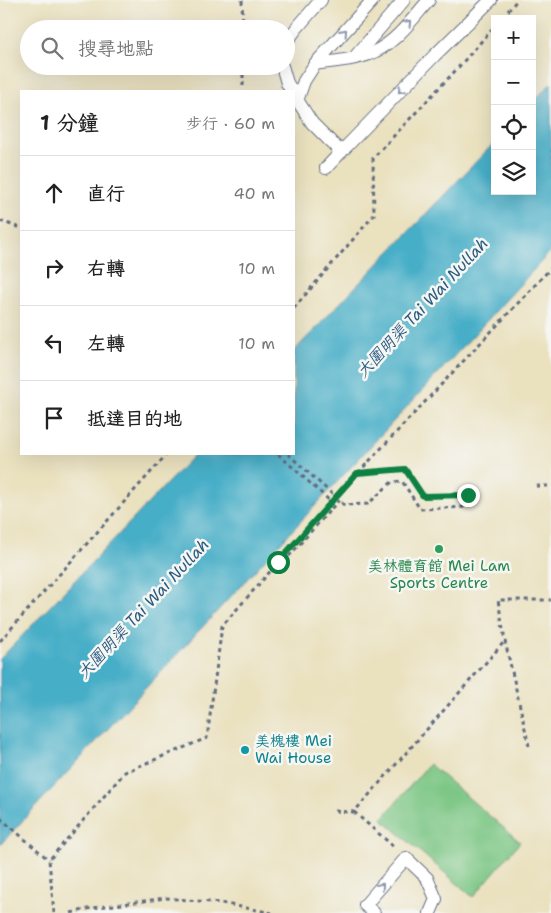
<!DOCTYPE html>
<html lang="zh-TW">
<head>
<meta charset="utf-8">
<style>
	body { margin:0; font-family:"Shantell Sans","LXGW WenKai TC",sans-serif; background:#f2f2f2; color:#222 }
	.controls { position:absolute; right:15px; top:15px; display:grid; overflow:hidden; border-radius:0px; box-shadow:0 5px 20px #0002 }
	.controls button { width:45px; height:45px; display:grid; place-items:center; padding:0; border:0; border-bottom:1px solid #e0e0e0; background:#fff; color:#222; font:25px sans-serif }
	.stop { position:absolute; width:15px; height:15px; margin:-11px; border:4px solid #0b8043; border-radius:50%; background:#fff }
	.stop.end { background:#0b8043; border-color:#fff; box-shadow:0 1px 5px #0008 }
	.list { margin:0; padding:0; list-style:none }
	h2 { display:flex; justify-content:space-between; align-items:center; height:65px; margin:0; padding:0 20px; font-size:21px }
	h2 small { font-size:16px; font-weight:400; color:#767676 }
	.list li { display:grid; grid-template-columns:32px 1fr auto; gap:15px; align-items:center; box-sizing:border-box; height:75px; padding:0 20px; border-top:1px solid #e0e0e0 }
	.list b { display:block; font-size:19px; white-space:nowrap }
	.list em { font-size:16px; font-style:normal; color:#767676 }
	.icon { flex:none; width:28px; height:28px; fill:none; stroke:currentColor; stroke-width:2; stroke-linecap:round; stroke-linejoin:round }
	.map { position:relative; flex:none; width:551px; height:913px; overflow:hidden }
	.search { position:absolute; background:#fff; box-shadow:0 5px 20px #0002; left:20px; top:20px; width:275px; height:55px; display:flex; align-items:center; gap:12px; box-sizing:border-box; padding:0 18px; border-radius:28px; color:#767676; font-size:19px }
	.panel { position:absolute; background:#fff; box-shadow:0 5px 20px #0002; left:20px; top:90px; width:275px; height:365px; border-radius:0px }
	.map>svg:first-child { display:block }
	.green { fill:#7cc684; stroke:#4c7a71 }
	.water { fill:#47aec7; stroke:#316e92 }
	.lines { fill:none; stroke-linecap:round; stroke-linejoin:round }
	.lane-casing { stroke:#636d80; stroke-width:14 }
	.path { stroke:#636d80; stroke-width:3; stroke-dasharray:4 4; stroke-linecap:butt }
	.lane { stroke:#fff; stroke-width:12 }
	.path-bridge { stroke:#636d80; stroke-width:3; stroke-dasharray:4 4; stroke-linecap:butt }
	.oneway { stroke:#8d97ae }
	.route { stroke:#0b8043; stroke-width:6 }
	.leisure-dot { fill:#2e9e5b; stroke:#f6f6f2; stroke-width:2 }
	.culture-dot { fill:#0f9aa8; stroke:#f6f6f2; stroke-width:2 }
	.labels { text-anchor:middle; stroke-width:5; stroke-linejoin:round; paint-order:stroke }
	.leisure-label { font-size:15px; fill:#27864d; stroke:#f6f6f2 }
	.culture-label { font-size:15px; fill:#0d838f; stroke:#f6f6f2; text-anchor:start }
	.water-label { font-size:16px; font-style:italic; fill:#2a5b83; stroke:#f6f6f2 }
</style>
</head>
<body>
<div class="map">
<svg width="551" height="913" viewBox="0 0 551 913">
	<rect width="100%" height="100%" fill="#f6f6f2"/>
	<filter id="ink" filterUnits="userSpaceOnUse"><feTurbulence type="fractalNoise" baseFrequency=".02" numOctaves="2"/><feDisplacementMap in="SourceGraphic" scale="10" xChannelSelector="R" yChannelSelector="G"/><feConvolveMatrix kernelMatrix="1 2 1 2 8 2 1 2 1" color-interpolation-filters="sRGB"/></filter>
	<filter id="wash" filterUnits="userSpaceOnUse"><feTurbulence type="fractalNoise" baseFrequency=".0096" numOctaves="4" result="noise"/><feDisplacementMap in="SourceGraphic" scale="20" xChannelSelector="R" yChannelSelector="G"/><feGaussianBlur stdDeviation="1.12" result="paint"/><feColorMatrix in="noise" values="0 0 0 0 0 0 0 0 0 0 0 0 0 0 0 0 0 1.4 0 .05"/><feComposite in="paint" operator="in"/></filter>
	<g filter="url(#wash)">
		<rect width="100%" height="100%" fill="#eae1bf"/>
		<!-- green -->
		<path class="green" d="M429 764 520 842 473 897 382 819Z"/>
		<!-- water -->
		<path class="water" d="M551 83V251L471 338 0 845V659L195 454H294V351L495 142V191H532V103Z"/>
	</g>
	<g filter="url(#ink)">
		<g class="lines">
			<!-- lane casing -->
			<g class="lane-casing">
				<g id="lane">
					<path d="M286 43 296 29 321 0"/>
					<path d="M354 58 404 0"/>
					<path d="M315 64C334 61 359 60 376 51 398 40 413 18 429 0"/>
					<path d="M282 66 287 83 292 91"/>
					<path d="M294 95 312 123 341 152 435 55 491 0"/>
					<path d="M297 101 304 81 315 64 373 0"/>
					<path d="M326 168 341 152"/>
					<path d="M374 913 365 905 406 858 427 878 436 899 430 913"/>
				</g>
			</g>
			<!-- path -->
			<g class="path">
				<path d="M242 0 243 29"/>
				<path d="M508 11 517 0"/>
				<path d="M243 66V86"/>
				<path d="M0 221 21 228"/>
				<path d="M294 308 374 215 373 158 455 71 495 26"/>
				<path d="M278 454 331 502"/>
				<path d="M358 473 551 268"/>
				<path d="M536 486H551"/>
				<path d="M278 562 281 565 339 500"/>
				<path d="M0 641 167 454"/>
				<path d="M529 746 505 641 498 600H551"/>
				<path d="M335 811 354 812 505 641"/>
				<path d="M354 812 393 846"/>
				<path d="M0 818 49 860"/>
				<path d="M54 913 49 860 125 772 207 738 222 626 357 473 405 469 423 496 468 495"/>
				<path d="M71 913 92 908 166 898 221 903 272 913"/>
			</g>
			<!-- lane -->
			<use href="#lane" class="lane"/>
			<!-- path-bridge -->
			<path class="path-bridge" d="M288 454 344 505 368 504 392 482 402 481 420 509 468 507"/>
		</g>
		<!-- one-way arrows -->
		<defs><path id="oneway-chevron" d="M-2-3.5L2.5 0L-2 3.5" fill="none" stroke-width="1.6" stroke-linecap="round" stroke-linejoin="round" transform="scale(1.25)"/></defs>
		<g class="oneway">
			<use href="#oneway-chevron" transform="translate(408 23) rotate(-48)"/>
			<use href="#oneway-chevron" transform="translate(344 32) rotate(-48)"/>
			<use href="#oneway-chevron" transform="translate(401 90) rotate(134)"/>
			<use href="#oneway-chevron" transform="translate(381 886) rotate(-49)"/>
		</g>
	</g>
	<g class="lines" filter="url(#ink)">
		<!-- route -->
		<path class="route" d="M278 562 357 473 405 469 423 496 468 495"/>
	</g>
	<!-- markers -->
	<circle class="leisure-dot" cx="439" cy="549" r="5"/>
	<circle class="culture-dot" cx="245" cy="750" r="5"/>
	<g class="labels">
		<!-- leisure labels -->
		<g class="leisure-label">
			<text x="439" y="571">美林體育館 Mei Lam<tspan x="439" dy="17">Sports Centre</tspan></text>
		</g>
		<!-- culture labels -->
		<g class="culture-label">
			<text x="255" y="746">美槐樓 Mei<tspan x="255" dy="17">Wai House</tspan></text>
		</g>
		<!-- water labels -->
		<g class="water-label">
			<text transform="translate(422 307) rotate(-47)" y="6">大圍明渠 Tai Wai Nullah</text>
			<text transform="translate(143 608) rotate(-47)" y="6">大圍明渠 Tai Wai Nullah</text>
		</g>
	</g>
</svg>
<div class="controls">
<button>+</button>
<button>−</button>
<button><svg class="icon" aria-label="locate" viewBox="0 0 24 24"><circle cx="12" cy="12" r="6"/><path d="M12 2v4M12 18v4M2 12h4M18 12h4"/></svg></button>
<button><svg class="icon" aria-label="layers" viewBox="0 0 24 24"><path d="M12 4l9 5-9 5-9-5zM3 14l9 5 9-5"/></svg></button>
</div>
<div class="stop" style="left:278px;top:562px"></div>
<div class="stop end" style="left:468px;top:495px"></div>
<div class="search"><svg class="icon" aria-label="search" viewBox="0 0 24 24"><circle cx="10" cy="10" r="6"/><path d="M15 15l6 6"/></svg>搜尋地點</div>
<section class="panel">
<h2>1 分鐘<small>步行 · 60 m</small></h2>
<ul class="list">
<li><svg class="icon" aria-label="ahead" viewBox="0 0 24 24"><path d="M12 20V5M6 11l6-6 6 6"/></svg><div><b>直行</b></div><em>40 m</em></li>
<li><svg class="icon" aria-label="right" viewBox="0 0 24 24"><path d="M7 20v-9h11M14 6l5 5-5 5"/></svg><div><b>右轉</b></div><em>10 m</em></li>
<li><svg class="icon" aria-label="left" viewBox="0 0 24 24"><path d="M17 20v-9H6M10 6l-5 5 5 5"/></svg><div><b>左轉</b></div><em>10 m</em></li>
<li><svg class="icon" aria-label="arrive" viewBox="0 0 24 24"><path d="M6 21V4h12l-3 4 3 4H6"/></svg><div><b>抵達目的地</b></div></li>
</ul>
</section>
</div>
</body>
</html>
